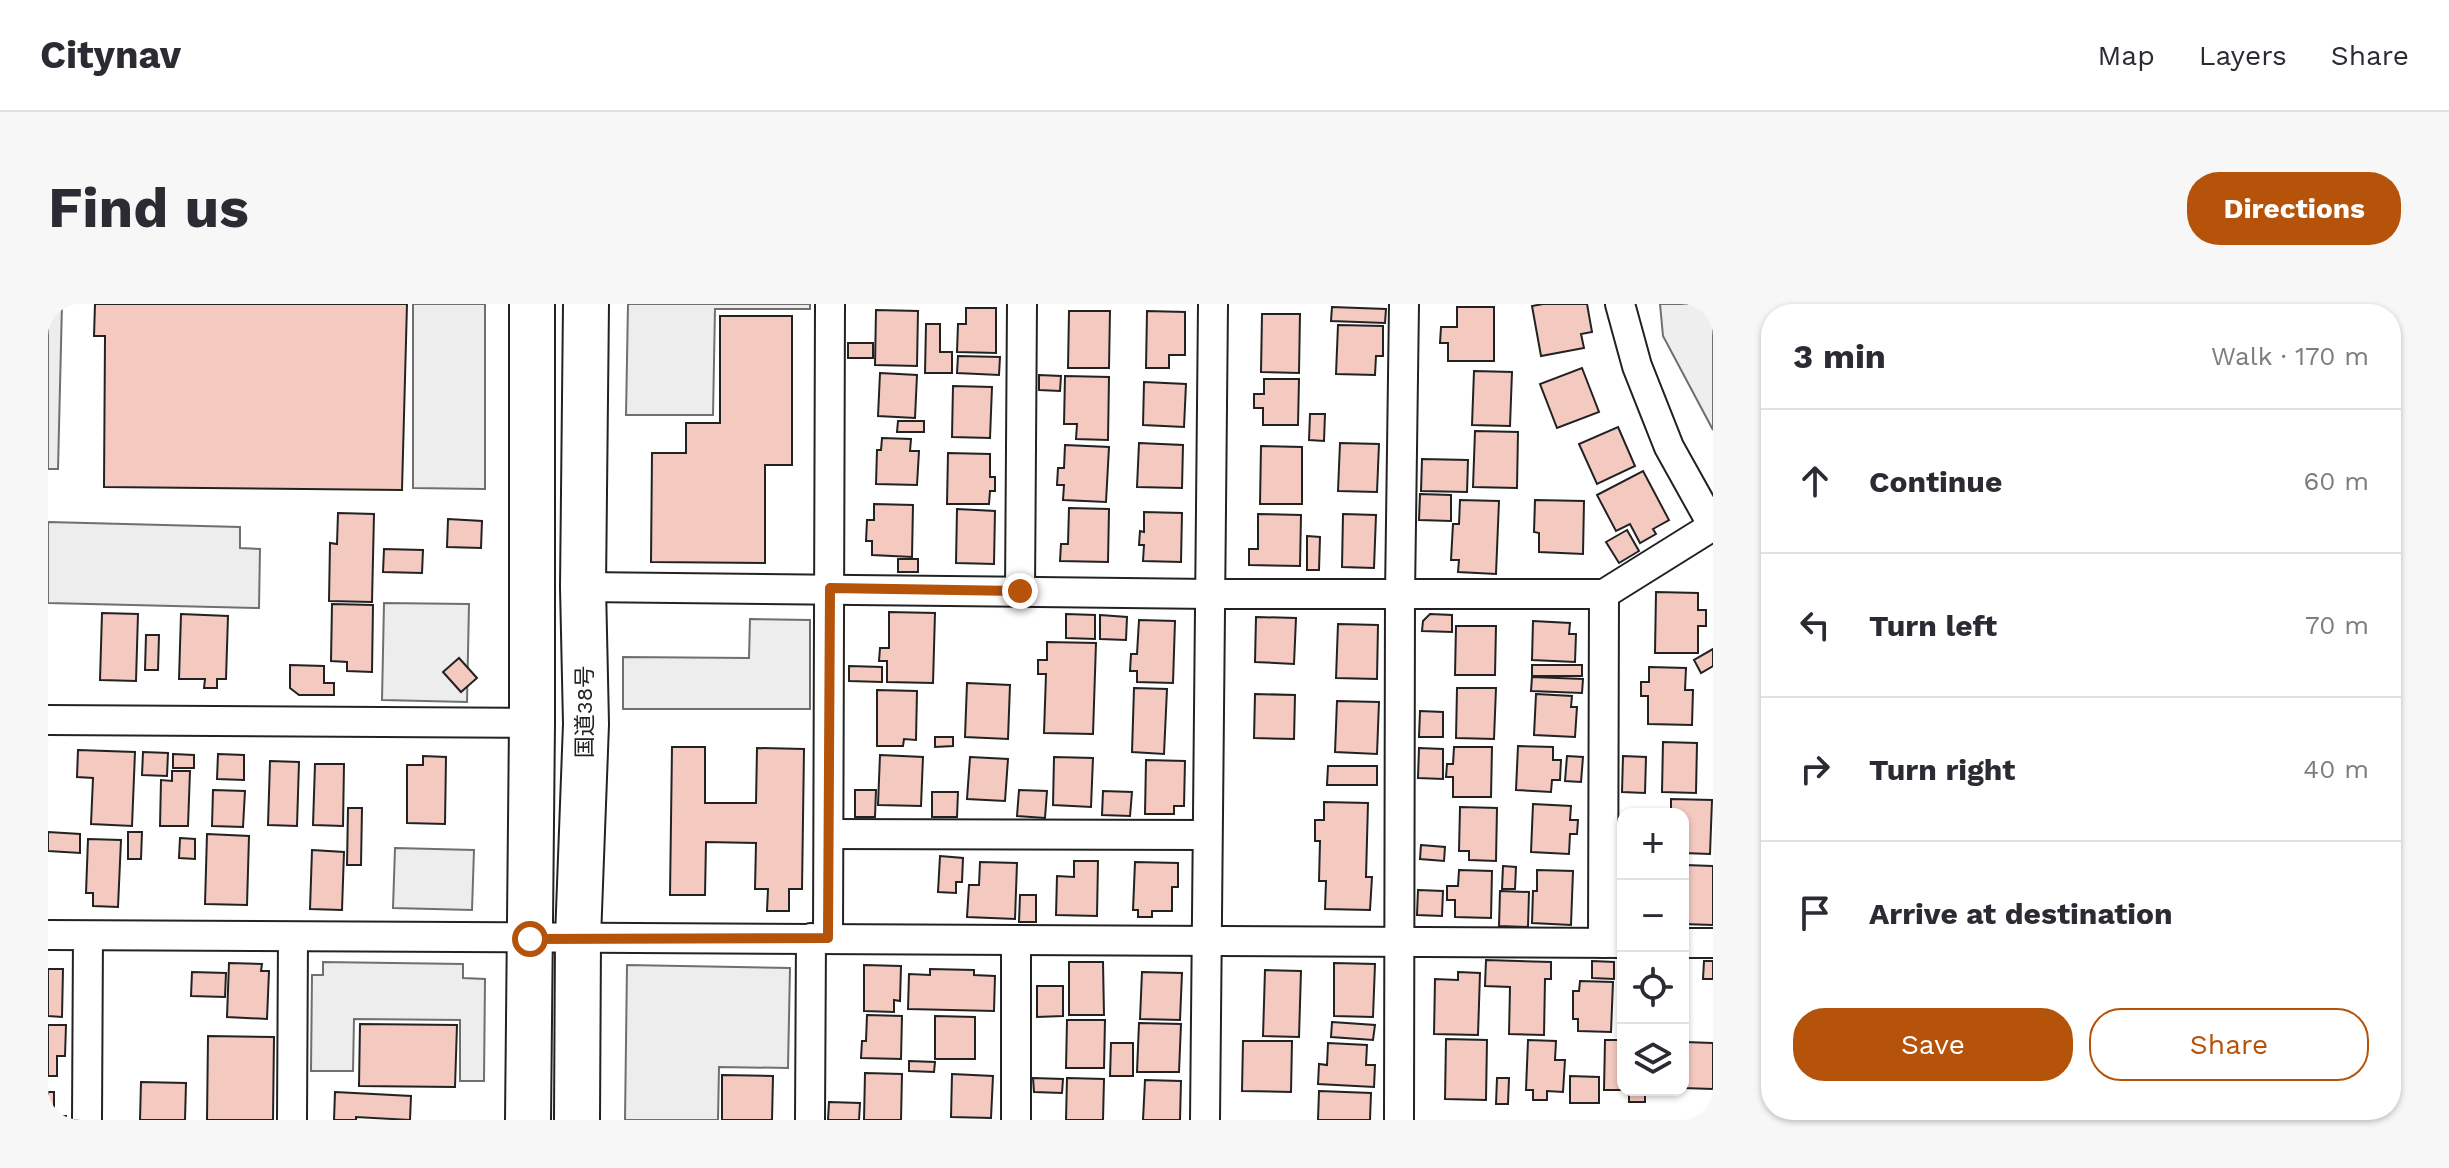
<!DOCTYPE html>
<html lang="en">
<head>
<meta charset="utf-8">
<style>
	body { margin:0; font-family:"Work Sans","Noto Sans JP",sans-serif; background:#f7f7f7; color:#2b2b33 }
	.controls { position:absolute; right:24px; bottom:24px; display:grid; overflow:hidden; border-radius:16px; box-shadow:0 2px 6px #0004 }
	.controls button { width:72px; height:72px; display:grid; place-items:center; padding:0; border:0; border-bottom:2px solid #e1e1e2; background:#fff; color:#2b2b33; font:40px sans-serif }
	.stop { position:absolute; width:24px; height:24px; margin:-18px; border:6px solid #b45309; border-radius:50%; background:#fff }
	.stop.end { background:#b45309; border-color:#fff; box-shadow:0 2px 8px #0008 }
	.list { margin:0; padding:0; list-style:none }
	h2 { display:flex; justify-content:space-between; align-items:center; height:104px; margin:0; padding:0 32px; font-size:34px }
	h2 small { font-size:26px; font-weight:400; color:#7c7c81 }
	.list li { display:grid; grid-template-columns:52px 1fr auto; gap:24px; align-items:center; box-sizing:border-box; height:144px; padding:0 32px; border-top:2px solid #e1e1e2 }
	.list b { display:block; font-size:30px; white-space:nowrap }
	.list em { font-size:26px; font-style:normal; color:#7c7c81 }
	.actions { display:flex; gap:16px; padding:24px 32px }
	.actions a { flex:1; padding:18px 0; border:2px solid #b45309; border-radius:32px; text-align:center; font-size:28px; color:#b45309 }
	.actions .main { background:#b45309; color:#fff }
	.icon { flex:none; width:44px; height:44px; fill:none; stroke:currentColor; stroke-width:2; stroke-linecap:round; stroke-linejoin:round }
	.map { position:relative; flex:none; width:1665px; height:816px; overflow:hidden; border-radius:32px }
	header { display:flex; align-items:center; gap:48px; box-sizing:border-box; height:112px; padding:0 40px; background:#fff; border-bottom:2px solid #e1e1e2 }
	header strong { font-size:38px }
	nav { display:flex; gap:44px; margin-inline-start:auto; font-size:28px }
	.intro { display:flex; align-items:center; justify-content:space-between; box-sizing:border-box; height:192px; padding:0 48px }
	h1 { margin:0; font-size:56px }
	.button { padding:20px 36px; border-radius:32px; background:#b45309; color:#fff; font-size:28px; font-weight:700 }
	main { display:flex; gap:48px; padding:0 48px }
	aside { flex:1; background:#fff; border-radius:32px; box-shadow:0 2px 6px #0004 }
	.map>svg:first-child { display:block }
	.green { fill:#eee; stroke:#6f6f6f; stroke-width:2 }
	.parking { fill:#ededed; stroke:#6f6f6f; stroke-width:2 }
	.building { fill:#f3c9c0; stroke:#222; stroke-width:2 }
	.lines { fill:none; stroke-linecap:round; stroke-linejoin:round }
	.street-casing { stroke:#222; stroke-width:32 }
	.highway-casing { stroke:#222; stroke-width:48 }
	.street { stroke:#fff; stroke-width:28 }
	.highway { stroke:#fff; stroke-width:44 }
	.route { stroke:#b45309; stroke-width:10 }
	.labels { text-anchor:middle; stroke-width:6; stroke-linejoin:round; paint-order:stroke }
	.street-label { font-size:22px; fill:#222; stroke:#fff }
</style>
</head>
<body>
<header>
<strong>Citynav</strong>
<nav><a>Map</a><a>Layers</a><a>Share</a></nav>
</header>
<div class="intro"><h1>Find us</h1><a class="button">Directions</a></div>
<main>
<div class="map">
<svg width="1665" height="816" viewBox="0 0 1665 816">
	<rect width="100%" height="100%" fill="#fff"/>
	<!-- green -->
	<path class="green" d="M1612 0H1665V126L1615 32Z"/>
	<!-- parking -->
	<g class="parking">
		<path d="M0 0H14L10 165H0Z"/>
		<path d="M365 0H437V185L365 184Z"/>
		<path d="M580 0H762V5H667L665 111H578Z"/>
		<path d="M0 218 192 223V244L212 245 211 304 0 299Z"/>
		<path d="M336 299 421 300 419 398 334 396Z"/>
		<path d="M702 315 762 316V405H575V353L701 354Z"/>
		<path d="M347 544 426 546 424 606 345 604Z"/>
		<path d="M275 658 415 660V674L437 675 436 777H412V716L306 715 305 767H263L264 671H275Z"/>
		<path d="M579 661 742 664 740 764 671 763 670 816H577Z"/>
	</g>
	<!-- building -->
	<g class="building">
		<path d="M47 0H359L354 186 56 183 57 32H46Z"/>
		<path d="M1495 0H1539L1544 28 1533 30 1536 44 1493 52 1484 2Z"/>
		<path d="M1284 3 1338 5 1337 19 1283 17Z"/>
		<path d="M1409 3H1446V57H1400V39H1392L1393 23H1409Z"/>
		<path d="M918 4H948V49L909 48 910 20H918Z"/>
		<path d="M828 6 870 7 869 62 827 61Z"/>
		<path d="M1021 7H1062L1061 64H1020Z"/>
		<path d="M1099 7 1137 8V51H1121V64H1098Z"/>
		<path d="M1214 10H1252L1251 69 1213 68Z"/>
		<path d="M672 12H744V161H717V259L603 258 604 149H638V119H672Z"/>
		<path d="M878 20H892V48H904V69H877Z"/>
		<path d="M1290 21 1335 22V52H1328L1327 71 1288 70Z"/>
		<rect x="800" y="39" width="25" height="15"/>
		<path d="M910 52 952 53 951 71 909 69Z"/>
		<path d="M1534 64 1551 108 1509 124 1492 80Z"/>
		<path d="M1426 67 1464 68 1462 122 1424 121Z"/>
		<path d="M832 69 869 71 867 114 830 112Z"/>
		<path d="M991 71 1013 72 1012 87 991 86Z"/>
		<path d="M1017 72 1061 73 1060 136 1028 135 1029 120H1016Z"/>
		<path d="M1216 75H1251L1250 121H1215V104H1206V90H1216Z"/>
		<path d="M1096 78 1138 80 1136 123 1095 121Z"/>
		<path d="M905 82 944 83 942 134 904 133Z"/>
		<path d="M1262 110H1277L1276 137 1261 136Z"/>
		<path d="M850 117H876V128H849Z"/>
		<path d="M1570 123 1587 162 1549 180 1531 140Z"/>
		<path d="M1427 127 1470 128 1469 184 1425 183Z"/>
		<path d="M834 134 863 135 862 147H871L869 181 828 180 829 146H833Z"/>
		<path d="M1091 139 1135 141 1134 184 1089 183Z"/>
		<path d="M1292 139 1331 140 1329 188 1290 187Z"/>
		<path d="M1017 141 1061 143 1058 198 1015 196 1016 181H1009L1010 164H1016Z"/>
		<path d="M1213 142 1254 143V200H1212Z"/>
		<path d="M900 149 942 150V173H947V187H942L941 200H899Z"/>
		<path d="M1374 155 1420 156 1419 188 1373 187Z"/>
		<path d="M1595 167 1621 216 1605 225 1608 230 1592 239 1582 220 1568 227 1549 191Z"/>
		<path d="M1372 190 1403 191V217L1371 216Z"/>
		<path d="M1412 196 1451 197 1448 270 1410 268 1411 256H1403L1405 220H1411Z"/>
		<path d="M1487 196 1536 197 1535 250 1491 248V229L1486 228Z"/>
		<path d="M826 200 865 201 864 253 824 251V237H818L819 216H826Z"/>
		<path d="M1021 204 1061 205 1060 258 1012 257 1013 240H1020Z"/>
		<path d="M909 205 947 207 946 260 908 259Z"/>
		<path d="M1096 208 1134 209 1133 258 1095 257 1096 241H1091L1092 227 1096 228Z"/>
		<path d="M290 209 326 210 324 298 281 297 282 239 289 240Z"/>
		<path d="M1210 210 1253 211 1252 262 1201 261V245H1210Z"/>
		<path d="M1295 210 1328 211 1326 264 1294 263Z"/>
		<path d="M400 215 434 217 433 244 399 243Z"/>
		<path d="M1579 226 1591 247 1571 259 1558 238Z"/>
		<path d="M1259 232 1272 233 1271 266H1259Z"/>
		<path d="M336 245 375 246 374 269 335 268Z"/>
		<rect x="850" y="255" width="20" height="13"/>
		<path d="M1608 288 1650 289V306H1658V322H1650V349H1607Z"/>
		<path d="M284 300 325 301 324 368 299 367V358L283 357Z"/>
		<path d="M841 308 887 309 885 379 839 378V357H831L832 344H841Z"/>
		<path d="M54 309 90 310 88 377 52 376Z"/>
		<path d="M133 310 180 312 178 375H169V384H156L157 375H131Z"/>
		<path d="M1018 310 1047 311V335L1018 334Z"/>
		<path d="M1382 310 1404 311V328L1374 327 1375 317Z"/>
		<path d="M1052 311 1079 313 1078 336 1052 335Z"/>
		<path d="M1208 313 1248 314 1246 360 1207 358Z"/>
		<path d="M1091 316 1127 317 1125 379 1089 378V367H1082L1083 350H1089Z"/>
		<path d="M1485 317 1522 319 1521 330H1528L1527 358 1484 356Z"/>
		<path d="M1290 320 1330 321 1329 375 1288 374Z"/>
		<path d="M1408 322H1448L1447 371H1407Z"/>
		<path d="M98 331H111L110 366H97Z"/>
		<path d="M999 338 1048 339 1045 430 996 429 998 370H990V356H999Z"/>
		<path d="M1665 345V362L1653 369 1646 356Z"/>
		<path d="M411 354 429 374 413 388 395 368Z"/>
		<path d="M242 361 276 362V379H286V391H251L242 384Z"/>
		<rect x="1484" y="361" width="50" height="11"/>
		<path d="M801 362 834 363V378L801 377Z"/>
		<path d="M1601 363 1638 364 1637 386H1645L1644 421 1600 420V392H1593V378H1601Z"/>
		<path d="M1484 373 1535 375 1534 389 1483 387Z"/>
		<path d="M919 379 962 381 960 435 917 433Z"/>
		<path d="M1086 384 1119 385 1116 450 1084 448Z"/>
		<path d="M1409 384H1448L1446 435 1408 434Z"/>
		<path d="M829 386 869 387 868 436 856 435 855 442H829Z"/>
		<path d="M1207 390 1247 391 1246 435 1206 434Z"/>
		<path d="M1488 390 1524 392 1523 403H1529L1527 433 1486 431Z"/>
		<path d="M1289 397 1331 398 1329 450 1287 448Z"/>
		<path d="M1372 407 1395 408V433H1371Z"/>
		<path d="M887 433H905V442L887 443Z"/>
		<path d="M1615 438 1649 439 1648 489 1614 488Z"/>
		<path d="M1470 442 1505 443V456H1513L1512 476H1504L1503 488 1468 486Z"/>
		<path d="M624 443H657V499H708L709 444 756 445 754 585H741V607H719L720 585H707L708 539 658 538 657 591H622Z"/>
		<path d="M1406 443H1444L1443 493H1405V473H1398L1399 460H1405Z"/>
		<path d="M1371 444 1395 445V475L1370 474Z"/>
		<path d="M30 446 87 448 84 522 43 520 45 474 29 473Z"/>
		<path d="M95 448 120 449 119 472 94 471Z"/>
		<path d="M125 450 146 451V464H125Z"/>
		<path d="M170 450 196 451V476L169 475Z"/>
		<path d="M832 451 875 453 873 502 830 501Z"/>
		<path d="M375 452 398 453 397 520 359 519V461H375Z"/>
		<path d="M1519 452 1535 453 1533 478 1517 477Z"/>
		<path d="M1575 452 1598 453 1597 489 1574 488Z"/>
		<path d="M922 453 960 455 957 497 919 495Z"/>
		<path d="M1006 453 1045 454 1043 503 1005 501Z"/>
		<path d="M1098 456 1137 457 1136 502H1126V510H1097Z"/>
		<path d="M222 457 251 458 249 522 220 521Z"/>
		<path d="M267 460H296L295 522 265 521Z"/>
		<path d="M1280 462H1329V481H1279Z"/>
		<path d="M124 467H142L140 522H112L113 476 124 477Z"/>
		<path d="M165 486 197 487 195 523 164 522Z"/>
		<path d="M807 486H828L827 513H807Z"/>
		<path d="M971 486 999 487 997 514 969 512Z"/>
		<path d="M1055 487 1084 488 1082 512 1054 511Z"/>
		<path d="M884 488H910L909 513H884Z"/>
		<path d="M1623 495 1664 496 1662 550 1635 549V510H1623Z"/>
		<path d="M1276 498 1320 499 1318 573H1324L1322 606 1277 605 1278 577H1271L1272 537H1267V516H1276Z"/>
		<path d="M1485 500 1523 502 1522 516H1530L1529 530H1522L1521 550 1483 548Z"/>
		<path d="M1412 503 1449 504 1448 557 1421 556V547H1411Z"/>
		<path d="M300 504H314L313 561H299Z"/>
		<path d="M0 528 32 530V549L0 547Z"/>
		<path d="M80 528H94L93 555H80Z"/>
		<path d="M159 530 201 532 199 601 157 600Z"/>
		<path d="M132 534 147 535V555L131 554Z"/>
		<path d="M40 535 73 536 70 603 45 602V589H38Z"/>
		<path d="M1373 541 1397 543 1396 557 1372 555Z"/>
		<path d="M264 546 296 548 294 606 262 605Z"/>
		<path d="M892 552 915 554 914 578H908V589L890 588Z"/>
		<path d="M1026 557H1050L1049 612 1008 611 1009 572 1026 573Z"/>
		<path d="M932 558 969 559 967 615 919 613 921 581H931Z"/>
		<path d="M1087 558 1130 559V583H1124V607H1104V613H1090V606H1085Z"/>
		<path d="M1637 561 1665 562V621L1635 620Z"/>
		<path d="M1455 562 1468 563 1467 585H1454Z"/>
		<path d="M1411 566 1444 567 1443 614 1407 613V596H1399V582H1410Z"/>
		<path d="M1489 566 1525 567 1523 621 1484 619 1485 587H1489Z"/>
		<path d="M1370 586 1395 587 1394 612 1369 611Z"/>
		<path d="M1452 587 1481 588 1480 623 1451 622Z"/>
		<path d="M972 591H988V618H971Z"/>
		<path d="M1438 656 1503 658V675H1497L1496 731 1461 730 1462 683 1437 682Z"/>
		<path d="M1544 657 1566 658V675L1544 674Z"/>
		<path d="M1656 657H1665V675H1655Z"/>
		<path d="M1021 658H1055L1056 711H1021Z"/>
		<path d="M181 659 214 660 213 667H221L219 715 179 713Z"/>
		<path d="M1286 659 1327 660 1325 713 1286 712Z"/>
		<path d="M816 661 853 662 852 697 846 696V708L816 707Z"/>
		<path d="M0 665H15L14 713 0 712Z"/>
		<path d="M882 665 926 666V671L947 672 946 707 860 705 861 670 882 671Z"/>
		<path d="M1217 666 1253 667 1251 733 1215 732Z"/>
		<path d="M144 668 178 669 177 693 143 692Z"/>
		<path d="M1094 668 1134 669 1132 716 1092 715Z"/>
		<path d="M1410 668 1432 669 1430 731 1386 730 1387 675 1410 676Z"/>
		<path d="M1532 677 1565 678 1563 728 1530 727V715H1525V687H1531Z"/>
		<path d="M989 682H1015V712L989 713Z"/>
		<path d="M819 711 854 712 853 755 813 754 814 737H818Z"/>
		<path d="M887 712 927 713V755H887Z"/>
		<path d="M1019 716H1057L1056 764H1018Z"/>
		<path d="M1284 718 1327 721 1325 736 1283 733Z"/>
		<path d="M1091 719 1133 720 1131 768H1089Z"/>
		<path d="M312 720 409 721 407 783 311 782Z"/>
		<path d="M0 721H18L17 752H9V772H0Z"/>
		<path d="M160 732 226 733 225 816H159Z"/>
		<path d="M1398 735 1439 736 1438 796 1397 795Z"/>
		<path d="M1480 736 1508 737 1507 756H1517L1515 788 1499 787V796H1485V786H1478Z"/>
		<path d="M1557 736H1575V786H1597V798H1581V786H1556Z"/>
		<path d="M1195 737H1244L1243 788 1194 787Z"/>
		<path d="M1637 738 1665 739V785L1635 784Z"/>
		<path d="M1063 739H1085V772H1062Z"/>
		<path d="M1280 739 1319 741 1318 761H1327L1326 783 1270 780 1271 760 1279 761Z"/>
		<path d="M861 757 887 758 886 768 861 767Z"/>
		<path d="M817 769 854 770 853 816H816Z"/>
		<path d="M904 770 945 772 943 814 903 813Z"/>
		<path d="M674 771 725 772 724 816H674Z"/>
		<path d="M1522 772 1551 773V799H1522Z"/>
		<path d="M985 774 1015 775 1014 789 986 788Z"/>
		<path d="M1019 774 1056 775 1055 816H1018Z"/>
		<path d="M1449 774H1461L1460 800H1448Z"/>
		<path d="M1097 776 1133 777 1132 816H1095Z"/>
		<path d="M93 778 138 779 137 816H92Z"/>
		<path d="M1271 787 1323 789 1322 816H1270Z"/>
		<path d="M0 788H6V812H18V816H0Z"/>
		<path d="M287 788 363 792 362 816 308 813V816H286Z"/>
		<path d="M781 798 812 799 811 816H780Z"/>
	</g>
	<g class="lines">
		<!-- street casing -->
		<g class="street-casing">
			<g id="street">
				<path d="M1572 0 1589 62 1621 143 1665 222"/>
				<path d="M535 283 1163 290H1556L1665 222"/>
				<path d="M972 287 974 0"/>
				<path d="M0 416 484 419"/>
				<path d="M781 530 1159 531"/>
				<path d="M0 631 1575 639"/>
				<path d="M780 634 782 0"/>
				<path d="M1555 639 1556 290"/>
				<path d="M1635 639H1665"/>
				<path d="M39 816 40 632"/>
				<path d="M244 816 245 633"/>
				<path d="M762 816 763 634"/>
				<path d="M968 816V636"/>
				<path d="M1157 816 1165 0"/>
				<path d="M1351 816 1352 291 1356 0"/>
			</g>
		</g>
		<!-- highway casing -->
		<g class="highway-casing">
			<g id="highway">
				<path d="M480 816 484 419V0"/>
				<path d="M529 816 530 634 538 420 535 283 538 0"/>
			</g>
		</g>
		<!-- street -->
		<use href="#street" class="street"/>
		<!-- highway -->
		<use href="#highway" class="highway"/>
	</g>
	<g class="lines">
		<!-- route -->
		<path class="route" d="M482 635 780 634 782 284 972 287"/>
	</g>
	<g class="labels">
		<!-- street labels -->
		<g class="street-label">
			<text transform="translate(536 408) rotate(-90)" y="8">国道38号</text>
		</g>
	</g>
</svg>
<div class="controls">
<button>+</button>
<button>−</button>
<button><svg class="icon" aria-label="locate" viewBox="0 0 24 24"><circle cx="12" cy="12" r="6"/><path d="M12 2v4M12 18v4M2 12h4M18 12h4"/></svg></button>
<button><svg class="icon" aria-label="layers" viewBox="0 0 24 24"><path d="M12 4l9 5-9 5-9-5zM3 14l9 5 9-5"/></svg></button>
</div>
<div class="stop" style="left:482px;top:635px"></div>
<div class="stop end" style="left:972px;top:287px"></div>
</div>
<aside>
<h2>3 min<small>Walk · 170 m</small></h2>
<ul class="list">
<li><svg class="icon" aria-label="ahead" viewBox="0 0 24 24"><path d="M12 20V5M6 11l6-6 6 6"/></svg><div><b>Continue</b></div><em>60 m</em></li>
<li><svg class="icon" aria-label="left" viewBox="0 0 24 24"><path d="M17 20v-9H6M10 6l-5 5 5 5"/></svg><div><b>Turn left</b></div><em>70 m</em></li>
<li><svg class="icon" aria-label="right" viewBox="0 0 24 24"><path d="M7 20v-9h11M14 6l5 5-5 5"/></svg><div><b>Turn right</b></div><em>40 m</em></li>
<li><svg class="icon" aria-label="arrive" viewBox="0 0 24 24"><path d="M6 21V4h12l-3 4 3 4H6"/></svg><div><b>Arrive at destination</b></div></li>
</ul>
<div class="actions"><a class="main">Save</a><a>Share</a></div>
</aside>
</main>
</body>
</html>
